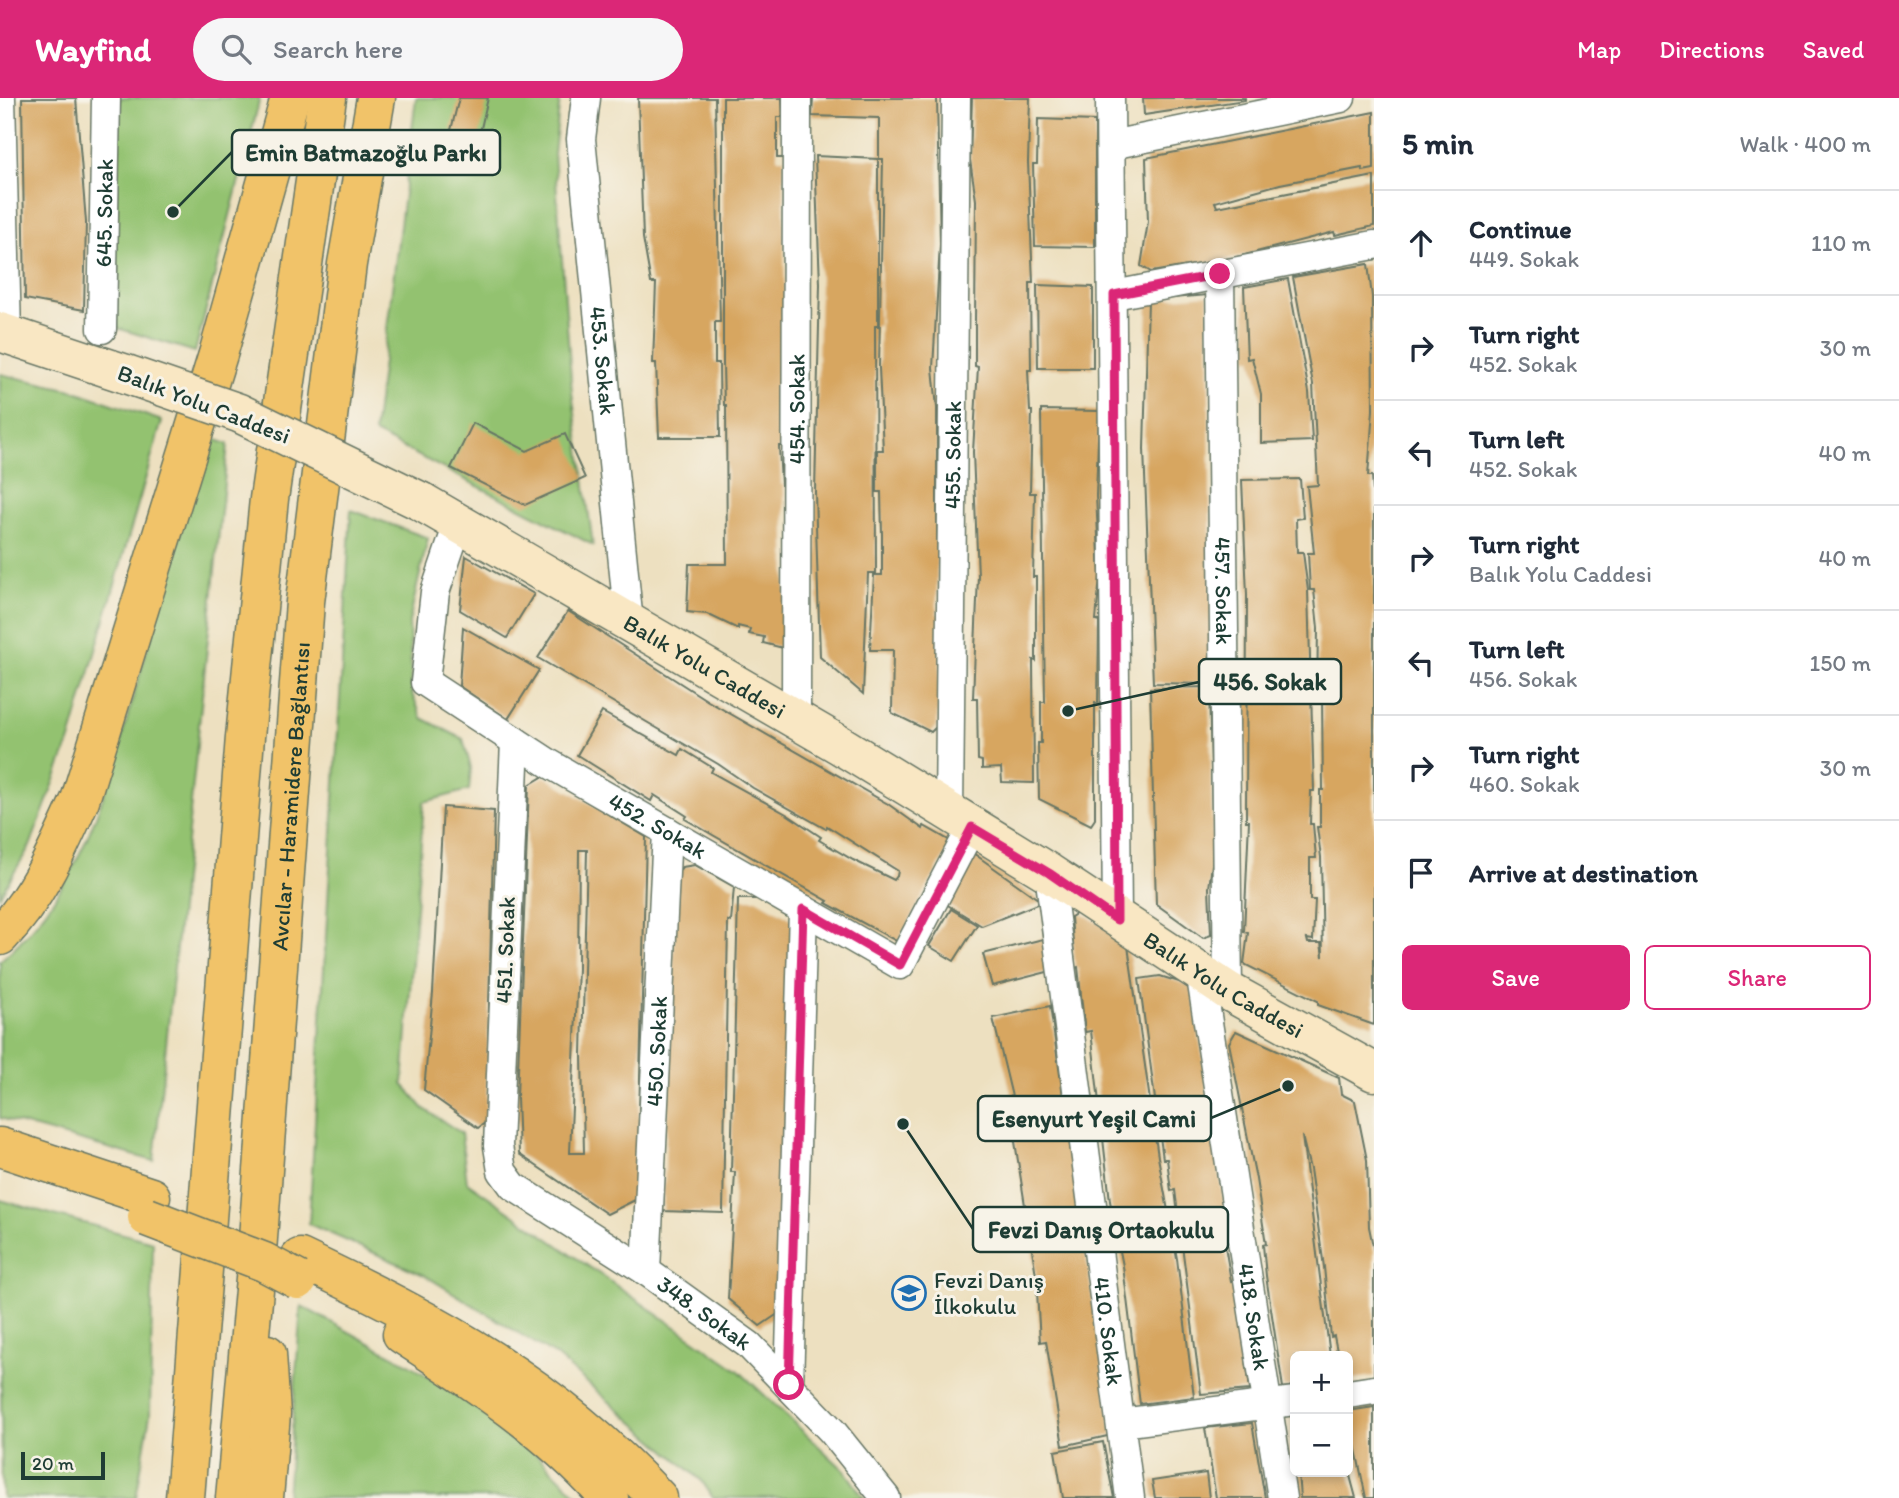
<!DOCTYPE html>
<html lang="en">
<head>
<meta charset="utf-8">
<style>
	body { margin:0; font-family:Itim,sans-serif; background:#f6f6f7; color:#1f2937 }
	.controls { position:absolute; right:21px; bottom:21px; display:grid; overflow:hidden; border-radius:10px; box-shadow:0 4px 10px #0003 }
	.controls button { width:63px; height:63px; display:grid; place-items:center; padding:0; border:0; border-bottom:2px solid #e0e1e3; background:#fff; color:#1f2937; font:35px sans-serif }
	.scale { position:absolute; left:21px; bottom:18px; width:84px; box-sizing:border-box; padding-left:7px; border:4px solid #1f3d34; border-top:0; font-size:19px; line-height:24px; white-space:nowrap; color:#1f3d34; -webkit-text-stroke:5px #f7f3e8; paint-order:stroke }
	.stop { position:absolute; width:21px; height:21px; margin:-16px; border:5px solid #db2777; border-radius:50%; background:#fff }
	.stop.end { background:#db2777; border-color:#fff; box-shadow:0 2px 7px #0008 }
	.list { margin:0; padding:0; list-style:none }
	h2 { display:flex; justify-content:space-between; align-items:center; height:91px; margin:0; padding:0 28px; font-size:30px }
	h2 small { font-size:23px; font-weight:400; color:#747a83 }
	.list li { display:grid; grid-template-columns:46px 1fr auto; gap:21px; align-items:center; box-sizing:border-box; height:105px; padding:0 28px; border-top:2px solid #e0e1e3 }
	.list b { display:block; font-size:26px; white-space:nowrap }
	.list p { margin:0; font-size:23px; white-space:nowrap; color:#747a83 }
	.list em { font-size:23px; font-style:normal; color:#747a83 }
	.actions { display:flex; gap:14px; padding:21px 28px }
	.actions a { flex:1; padding:16px 0; border:2px solid #db2777; border-radius:10px; text-align:center; font-size:24px; color:#db2777 }
	.actions .main { background:#db2777; color:#fff }
	.icon { flex:none; width:38px; height:38px; fill:none; stroke:currentColor; stroke-width:2; stroke-linecap:round; stroke-linejoin:round }
	.map { position:relative; flex:none; width:1374px; height:1400px; overflow:hidden }
	header { display:flex; align-items:center; gap:42px; box-sizing:border-box; height:98px; padding:0 35px; background:#db2777; color:#fff }
	header strong { font-size:33px }
	nav { display:flex; gap:38px; margin-inline-start:auto; font-size:24px }
	.search { width:490px; height:63px; background:#f6f6f7; display:flex; align-items:center; gap:18px; box-sizing:border-box; padding:0 24px; border-radius:38px; color:#747a83; font-size:26px }
	main { display:flex }
	aside { flex:1; background:#fff }
	.map>svg:first-child { display:block }
	.green { fill:#93c270; stroke:#598052; stroke-width:2 }
	.building { fill:#d7a661; fill-rule:evenodd }
	.lines { fill:none; stroke-linecap:round; stroke-linejoin:round }
	.street-casing { stroke:#677665; stroke-width:31 }
	.secondary-casing { stroke:#677665; stroke-width:41 }
	.highway-casing { stroke:#677665; stroke-width:41 }
	.street { stroke:#fff; stroke-width:28 }
	.secondary { stroke:#f9e7c3; stroke-width:38 }
	.highway { stroke:#f1c369; stroke-width:38 }
	.secondary-bridge-casing { stroke:#677665; stroke-width:41; stroke-linecap:butt }
	.highway-bridge-casing { stroke:#677665; stroke-width:41; stroke-linecap:butt }
	.secondary-bridge { stroke:#f9e7c3; stroke-width:38 }
	.highway-bridge { stroke:#f1c369; stroke-width:38 }
	.route { stroke:#db2777; stroke-width:9 }
	.labels { text-anchor:middle; stroke-width:6; stroke-linejoin:round; paint-order:stroke }
	.street-label { font-size:23px; fill:#1f3d34; stroke:#f7f3e8 }
	.poi-label { font-size:23px; fill:#1f3d34; stroke:#f7f3e8; text-anchor:start }
	.leader { fill:none; stroke:#1f3d34; stroke-width:2.5 }
	.callout-dot { fill:#1f3d34; stroke:#f7f3e8; stroke-width:2.5 }
	.callout { fill:#f7f3e8; stroke:#1f3d34; stroke-width:2.5 }
	.callout-label { font-size:24px; text-anchor:middle; font-weight:bold; fill:#1f3d34 }
</style>
</head>
<body>
<header>
<strong>Wayfind</strong>
<div class="search"><svg class="icon" aria-label="search" viewBox="0 0 24 24"><circle cx="10" cy="10" r="6"/><path d="M15 15l6 6"/></svg>Search here</div>
<nav><a>Map</a><a>Directions</a><a>Saved</a></nav>
</header>
<main>
<div class="map">
<svg width="1374" height="1400" viewBox="0 0 1374 1400">
	<rect width="100%" height="100%" fill="#f7f3e8"/>
	<filter id="ink" filterUnits="userSpaceOnUse"><feTurbulence type="fractalNoise" baseFrequency=".0143" numOctaves="2"/><feDisplacementMap in="SourceGraphic" scale="14" xChannelSelector="R" yChannelSelector="G"/><feConvolveMatrix kernelMatrix="1 2 1 2 8 2 1 2 1" color-interpolation-filters="sRGB"/></filter>
	<filter id="wash" filterUnits="userSpaceOnUse"><feTurbulence type="fractalNoise" baseFrequency=".00686" numOctaves="4" result="noise"/><feDisplacementMap in="SourceGraphic" scale="28" xChannelSelector="R" yChannelSelector="G"/><feGaussianBlur stdDeviation="1.57" result="paint"/><feColorMatrix in="noise" values="0 0 0 0 0 0 0 0 0 0 0 0 0 0 0 0 0 1.4 0 .05"/><feComposite in="paint" operator="in"/></filter>
	<g filter="url(#wash)">
		<rect width="100%" height="100%" fill="#ede0c0"/>
		<!-- green -->
		<g class="green">
			<path d="M119 0H260L195 254 111 228Z"/>
			<path d="M416 0H560L554 56 572 294 593 447 374 335Z"/>
			<path d="M0 276 72 292 162 323 70 642 30 748 0 798Z"/>
			<path d="M207 339 228 346 154 1063 0 1020V863C87 787 109 682 140 576 163 497 186 418 207 339Z"/>
			<path d="M351 412 428 440 409 524 412 596 422 620 463 641 471 670 469 692 424 704 403 986 423 1010 461 1035 467 1084 739 1273 845 1373 864 1400H713L702 1383 556 1258 424 1177 309 1126Z"/>
			<path d="M0 1102 153 1144 150 1317 136 1400H2Z"/>
			<path d="M301 1208 407 1265 516 1336 580 1400H287Z"/>
		</g>
		<g id="blocks">
			<!-- building -->
			<g class="building">
				<path d="M22 0H76L86 124 84 212 25 201Z"/>
				<path d="M459 0H488L479 39 451 32Z"/>
				<path d="M638 0H715L720 224H715V265H719L720 339H659L656 265H653L656 185H651L643 140Z"/>
				<path d="M723 0H782L783 19H777V60H784L785 348H779L781 387H784L787 551 763 545 764 539 749 536 750 531 738 528V531L707 516 687 514 689 466H727L726 307H724L723 266Z"/>
				<path d="M813 0H937L940 146 933 270 937 310V516H943L937 628 931 634 892 615 893 552H870L874 477H882V437L881 394H877V352H883L879 270 883 61H879V20L812 18Z"/>
				<path d="M972 0H1030L1028 64 1033 185H1030L1031 272H1028L1030 313H1032L1030 395H1035L1033 479H1036V563L1033 562 1034 685 1002 684 1001 670 982 671V663L978 662 977 600H973L978 478 973 354 978 269 975 268V227L976 102 970 62Z"/>
				<path d="M1143 0H1245V2L1144 17Z"/>
				<path d="M1374 14V71L1363 73 1362 70 1280 86 1215 104 1217 109 1374 78V128L1335 137 1334 134 1225 162 1151 174 1141 168 1148 124 1146 60Z"/>
				<path d="M1038 21 1095 23V149L1035 148 1033 66H1037Z"/>
				<path d="M815 58 878 61V228H875L876 475H868L863 596 820 559 815 394 820 186Z"/>
				<path d="M1368 166 1372 199 1373 312 1368 378H1372L1374 407V927L1318 907V903L1244 866 1248 835 1244 834 1249 723H1246L1247 497 1242 382 1300 381 1303 420 1296 421 1297 454H1303L1308 493 1314 693H1311L1310 726H1313L1316 760H1310V802H1315L1313 842 1307 841 1308 845H1321L1323 859 1321 759 1317 729H1320V692H1323L1322 598H1317L1318 530 1314 492H1310L1308 455H1314L1307 388 1318 387 1313 286 1293 179Z"/>
				<path d="M1288 181 1309 294 1312 343 1261 345V296L1252 260 1247 261 1244 189Z"/>
				<path d="M1037 187 1093 189V270H1038Z"/>
				<path d="M1208 197 1212 586 1153 585 1144 351 1148 202Z"/>
				<path d="M1041 312 1099 313 1096 398 1100 478 1096 522 1099 523 1098 606 1095 605V721L1091 727 1039 701 1038 645H1041V604H1045Z"/>
				<path d="M473 325 527 353 565 336 585 380 525 407 451 370Z"/>
				<path d="M466 458 534 496 507 540 460 512Z"/>
				<path d="M568 513 708 603 888 706 923 731 924 728 952 744 898 844 826 805 828 803 685 721 687 718 654 697 651 703 577 657 602 614 679 657 682 651 713 670 711 674 788 717 821 739 819 742 853 762 894 782 897 778 898 773 827 728 826 731 753 690 718 666 538 560Z"/>
				<path d="M463 529 539 572 508 621 459 588Z"/>
				<path d="M1209 589 1213 758 1209 790 1211 837 1203 840 1156 806 1150 590Z"/>
				<path d="M544 678 646 739 637 1101 607 1116 519 1056 517 999 529 687ZM579 752H587L582 957 584 1055H570L578 871Z"/>
				<path d="M443 709 494 713 486 1024 478 1030 424 992 433 895Z"/>
				<path d="M973 755 1042 804 982 828 946 806Z"/>
				<path d="M695 767 734 789 731 824 728 823 723 1115 663 1113 677 776 682 769Z"/>
				<path d="M738 801H757L793 822 785 1211 760 1228 728 1201 735 1074H731Z"/>
				<path d="M951 811 977 827 954 863 929 848Z"/>
				<path d="M1079 814 1127 841 1158 1059 1177 1161 1194 1299 1140 1306 1123 1168 1110 1103 1091 933 1085 934 1078 869 1075 870 1071 819Z"/>
				<path d="M1043 841 1051 873 992 888 983 856Z"/>
				<path d="M1160 878 1192 888 1230 1147 1225 1148 1231 1183 1236 1182 1250 1292 1201 1296 1175 1092 1171 1093 1167 1061H1163L1139 881Z"/>
				<path d="M1050 908 1112 1337 1063 1348 1046 1243 1040 1244 1036 1177 1010 1012 1015 1011 993 920Z"/>
				<path d="M1236 933 1339 980 1341 996 1355 1003 1367 1062 1369 1129 1374 1153V1278L1348 1282V1258H1338L1334 1238 1331 1239 1324 1169 1310 1071 1302 1038 1330 1258H1295V1288L1283 1290 1266 1178 1263 1147 1266 1146 1256 1081 1229 945Z"/>
				<path d="M1374 1309V1400H1366L1348 1313Z"/>
				<path d="M1252 1325 1265 1400H1216L1205 1330Z"/>
				<path d="M1103 1344 1114 1400H1063L1055 1353Z"/>
				<path d="M1298 1374H1349L1356 1400H1300Z"/>
				<path d="M1206 1375 1209 1400H1155L1152 1383Z"/>
			</g>
		</g>
	</g>
	<g filter="url(#ink)">
		<use href="#blocks" fill-opacity="0" stroke="#677665" stroke-width="2"/>
		<g class="lines">
			<!-- street casing -->
			<g class="street-casing">
				<g id="street">
					<path d="M1 0 7 236"/>
					<path id="s1" d="M586 0 581 41 629 526"/>
					<path d="M1110 0 1117 822"/>
					<path d="M1111 47 1341 0"/>
					<path id="s2" d="M1220 176 1228 893"/>
					<path d="M1114 197 1374 147"/>
					<path id="s3" d="M102 231 106 0"/>
					<path id="s4" d="M458 426 435 494 425 584 550 666 900 867 972 729"/>
					<path id="s5" d="M796 623 797 0"/>
					<path id="s6" d="M515 643 498 1048 502 1073 513 1088 646 1173 749 1247 832 1333 886 1400"/>
					<path id="s7" d="M949 716 956 0"/>
					<path id="s8" d="M1049 775 1130 1400"/>
					<path id="s9" d="M1200 873 1282 1400"/>
					<path id="s10" d="M646 1173 667 733"/>
					<path d="M789 1287 803 811"/>
					<path d="M1348 1296 1374 1292"/>
					<path d="M1121 1325 1295 1303"/>
				</g>
			</g>
			<!-- secondary casing -->
			<g class="secondary-casing">
				<g id="secondary">
					<path d="M0 234 126 276"/>
					<path id="s11" d="M422 404 840 647 1049 775 1228 893 1374 974"/>
				</g>
			</g>
			<!-- highway casing -->
			<g class="highway-casing">
				<g id="highway">
					<path d="M0 838C37 800 59 749 80 702L219 253 290 0"/>
					<path d="M0 1049 151 1099"/>
					<path d="M300 1160C441 1227 550 1285 658 1400"/>
					<path d="M402 1236C476 1284 551 1333 609 1400"/>
					<path d="M185 1400 245 639 269 401 327 0"/>
					<path id="s12" d="M235 1400 255 1181 305 504 347 166 376 0"/>
					<path d="M264 1400 271 1316 267 1256"/>
				</g>
			</g>
			<!-- street -->
			<use href="#street" class="street"/>
			<!-- secondary -->
			<use href="#secondary" class="secondary"/>
			<!-- highway -->
			<use href="#highway" class="highway"/>
			<!-- secondary-bridge casing -->
			<g class="secondary-bridge-casing">
				<path id="secondary-bridge" d="M126 276 239 315 422 404"/>
			</g>
			<!-- highway-bridge casing -->
			<g class="highway-bridge-casing">
				<path id="highway-bridge" d="M147 1119 264 1164 298 1182"/>
			</g>
			<!-- secondary-bridge -->
			<use href="#secondary-bridge" class="secondary-bridge"/>
			<!-- highway-bridge -->
			<use href="#highway-bridge" class="highway-bridge"/>
		</g>
	</g>
	<g class="lines" filter="url(#ink)">
		<!-- route -->
		<path class="route" d="M789 1287 803 811 900 867 972 729 1049 775 1117 822 1114 197 1220 176"/>
	</g>
	<!-- icons -->
	<defs>
		<g id="school-ring" transform="scale(1.75)"><circle r="9.5" fill="#f7f3e8" stroke="#1f6fb2" stroke-width="1.5"/><path d="M0-5L7-2L0 1L-7-2ZM-4 1L0 2.5L4 1V4Q0 6-4 4Z" fill="#1f6fb2"/></g>
	</defs>
	<g fill-rule="evenodd">
		<use href="#school-ring" x="909" y="1195"/>
	</g>
	<g class="labels">
		<!-- street labels -->
		<g class="street-label">
			<text dy="8" stroke="none"><textPath href="#s3" startOffset="116">645. Sokak</textPath></text>
			<text dy="8" stroke="none"><textPath href="#s1" startOffset="264">453. Sokak</textPath></text>
			<text transform="translate(204 306) rotate(21)" y="8">Balık Yolu Caddesi</text>
			<text dy="8" stroke="none"><textPath href="#s5" startOffset="312">454. Sokak</textPath></text>
			<text dy="8" stroke="none"><textPath href="#s7" startOffset="359">455. Sokak</textPath></text>
			<text dy="8" stroke="none"><textPath href="#s2" startOffset="317">457. Sokak</textPath></text>
			<text dy="8" stroke="none"><textPath href="#s11" startOffset="327">Balık Yolu Caddesi</textPath></text>
			<text dy="8" stroke="none"><textPath href="#s12" startOffset="704">Avcılar - Haramidere Bağlantısı</textPath></text>
			<text dy="8" stroke="none"><textPath href="#s4" startOffset="436">452. Sokak</textPath></text>
			<text transform="translate(505 852) rotate(-88)" y="8">451. Sokak</text>
			<text dy="8" stroke="none"><textPath href="#s11" startOffset="936">Balık Yolu Caddesi</textPath></text>
			<text dy="8" stroke="none"><textPath href="#s10" startOffset="220">450. Sokak</textPath></text>
			<text dy="8" stroke="none"><textPath href="#s6" startOffset="679">348. Sokak</textPath></text>
			<text dy="8" stroke="none"><textPath href="#s9" startOffset="350">418. Sokak</textPath></text>
			<text dy="8" stroke="none"><textPath href="#s8" startOffset="462">410. Sokak</textPath></text>
		</g>
		<!-- poi labels -->
		<g class="poi-label">
			<text x="934" y="1190">Fevzi Danış<tspan x="934" dy="26">İlkokulu</tspan></text>
		</g>
	</g>
	<!-- callouts -->
	<path class="leader" d="M173 114L232 54M1068 613L1199 584M1288 988L1211 1020M903 1026L973 1131"/>
	<g class="callout-dot">
		<circle cx="173" cy="114" r="7"/>
		<circle cx="1068" cy="613" r="7"/>
		<circle cx="1288" cy="988" r="7"/>
		<circle cx="903" cy="1026" r="7"/>
	</g>
	<g class="callout">
		<rect x="232" y="32" width="268" height="45" rx="7"/>
		<rect x="1199" y="561" width="142" height="45" rx="7"/>
		<rect x="978" y="998" width="233" height="45" rx="7"/>
		<rect x="973" y="1109" width="255" height="45" rx="7"/>
	</g>
	<g class="callout-label">
		<text x="366" y="63">Emin Batmazoğlu Parkı</text>
		<text x="1270" y="592">456. Sokak</text>
		<text x="1094" y="1029">Esenyurt Yeşil Cami</text>
		<text x="1101" y="1140">Fevzi Danış Ortaokulu</text>
	</g>
</svg>
<div class="controls">
<button>+</button>
<button>−</button>
</div>
<div class="scale">20 m</div>
<div class="stop" style="left:789px;top:1287px"></div>
<div class="stop end" style="left:1220px;top:176px"></div>
</div>
<aside>
<h2>5 min<small>Walk · 400 m</small></h2>
<ul class="list">
<li><svg class="icon" aria-label="ahead" viewBox="0 0 24 24"><path d="M12 20V5M6 11l6-6 6 6"/></svg><div><b>Continue</b><p>449. Sokak</p></div><em>110 m</em></li>
<li><svg class="icon" aria-label="right" viewBox="0 0 24 24"><path d="M7 20v-9h11M14 6l5 5-5 5"/></svg><div><b>Turn right</b><p>452. Sokak</p></div><em>30 m</em></li>
<li><svg class="icon" aria-label="left" viewBox="0 0 24 24"><path d="M17 20v-9H6M10 6l-5 5 5 5"/></svg><div><b>Turn left</b><p>452. Sokak</p></div><em>40 m</em></li>
<li><svg class="icon" aria-label="right" viewBox="0 0 24 24"><path d="M7 20v-9h11M14 6l5 5-5 5"/></svg><div><b>Turn right</b><p>Balık Yolu Caddesi</p></div><em>40 m</em></li>
<li><svg class="icon" aria-label="left" viewBox="0 0 24 24"><path d="M17 20v-9H6M10 6l-5 5 5 5"/></svg><div><b>Turn left</b><p>456. Sokak</p></div><em>150 m</em></li>
<li><svg class="icon" aria-label="right" viewBox="0 0 24 24"><path d="M7 20v-9h11M14 6l5 5-5 5"/></svg><div><b>Turn right</b><p>460. Sokak</p></div><em>30 m</em></li>
<li><svg class="icon" aria-label="arrive" viewBox="0 0 24 24"><path d="M6 21V4h12l-3 4 3 4H6"/></svg><div><b>Arrive at destination</b></div></li>
</ul>
<div class="actions"><a class="main">Save</a><a>Share</a></div>
</aside>
</main>
</body>
</html>
